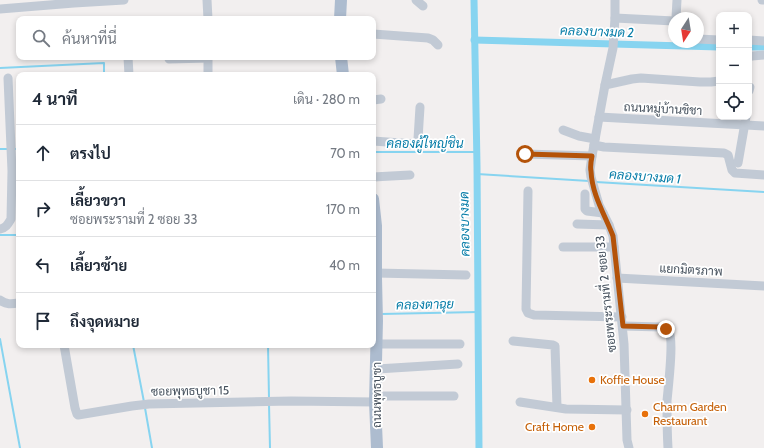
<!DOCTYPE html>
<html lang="th">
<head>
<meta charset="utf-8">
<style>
	body { margin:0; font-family:Cabin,Sarabun,sans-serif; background:#f6f6f7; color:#1f2937 }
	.controls { position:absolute; right:12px; top:12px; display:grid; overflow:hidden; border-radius:8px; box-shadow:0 2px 6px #0003 }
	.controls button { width:36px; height:36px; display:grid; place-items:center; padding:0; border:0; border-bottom:1px solid #e0e1e3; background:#fff; color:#1f2937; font:20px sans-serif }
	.compass { position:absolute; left:668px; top:12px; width:36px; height:36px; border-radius:50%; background:#fff; box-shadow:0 2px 6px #0003; rotate:192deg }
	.stop { position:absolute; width:12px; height:12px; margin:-9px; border:3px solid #b45309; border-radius:50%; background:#fff }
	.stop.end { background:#b45309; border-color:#fff; box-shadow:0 1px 4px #0008 }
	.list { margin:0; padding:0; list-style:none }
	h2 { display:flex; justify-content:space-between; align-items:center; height:52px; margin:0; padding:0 16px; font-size:17px }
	h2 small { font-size:13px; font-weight:400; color:#747a83 }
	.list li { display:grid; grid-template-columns:26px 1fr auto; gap:12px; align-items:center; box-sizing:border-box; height:56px; padding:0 16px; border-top:1px solid #e0e1e3 }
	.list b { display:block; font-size:15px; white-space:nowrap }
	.list p { margin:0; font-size:13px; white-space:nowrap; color:#747a83 }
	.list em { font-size:13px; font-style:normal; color:#747a83 }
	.icon { flex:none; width:22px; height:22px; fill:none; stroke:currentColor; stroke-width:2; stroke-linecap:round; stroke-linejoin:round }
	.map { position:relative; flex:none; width:764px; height:448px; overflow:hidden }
	.search { position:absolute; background:#fff; box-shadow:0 2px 6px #0003; left:16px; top:16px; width:360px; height:44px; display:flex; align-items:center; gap:10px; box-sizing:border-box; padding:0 14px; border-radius:8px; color:#747a83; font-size:15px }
	.panel { position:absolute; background:#fff; box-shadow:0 2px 6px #0003; left:16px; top:72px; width:360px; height:276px; border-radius:8px }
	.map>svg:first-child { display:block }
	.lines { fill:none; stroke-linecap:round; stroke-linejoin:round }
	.stream { stroke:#87d4f0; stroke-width:2 }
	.canal { stroke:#87d4f0; stroke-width:7 }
	.minor { stroke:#c2cad5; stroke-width:9 }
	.major { stroke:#adbccf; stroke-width:12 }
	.route { stroke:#b45309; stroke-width:5 }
	.food-dot { fill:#e8710a; stroke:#fff; stroke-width:1.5 }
	.labels { text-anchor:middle; stroke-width:3.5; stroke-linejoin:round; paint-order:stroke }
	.street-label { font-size:12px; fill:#46515d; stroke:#fff }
	.food-label { font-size:12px; fill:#c56008; stroke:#fff; text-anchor:start }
	.water-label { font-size:13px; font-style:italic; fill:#077da8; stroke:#fff }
</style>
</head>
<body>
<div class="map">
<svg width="764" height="448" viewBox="0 0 764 448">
	<rect width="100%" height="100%" fill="#f2efef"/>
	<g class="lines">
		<!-- stream -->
		<g class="stream">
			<path d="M0 68 104 63V75"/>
			<path d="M0 149H9"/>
			<path d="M13 149H19"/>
			<path d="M373 152H476"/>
			<path d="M477 174 589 181"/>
			<path d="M596 182 764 192"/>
			<path d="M0 235H19"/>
			<path d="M381 314 478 312"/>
			<path d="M0 339 20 448"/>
			<path d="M133 345 144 402"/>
			<path d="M268 345 269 398"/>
			<path d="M269 404 270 448"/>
			<path d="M145 408 152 448"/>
		</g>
		<!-- canal -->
		<g class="canal">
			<path d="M474 0 477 165 479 448"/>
			<path d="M474 40 719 47"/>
			<path d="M749 47H764"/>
		</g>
		<!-- minor -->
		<g class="minor">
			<path d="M207 0 208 19"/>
			<path d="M416 0 423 6"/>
			<path d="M615 0V18L613 48 605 85 592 156 590 170 591 177 599 205 609 225 613 236 624 344 627 440 629 448"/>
			<path d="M762 0H764"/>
			<path d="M0 9 74 3 124 0"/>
			<path d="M615 18 674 21"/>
			<path d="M676 18 677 0"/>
			<path d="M373 34 428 38 433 40 438 45"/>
			<path d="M698 39 719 40"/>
			<path d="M749 40 764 41"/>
			<path d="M128 57 129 75"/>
			<path d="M208 57V75"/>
			<path d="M749 57 752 56 764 55"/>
			<path d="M169 59 208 58"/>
			<path d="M605 85 632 79 641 78 700 82H711L719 81"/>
			<path d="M749 91 750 87"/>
			<path d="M373 100 381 99"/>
			<path d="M599 117 764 126"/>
			<path d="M563 130 579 136 595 139"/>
			<path d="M373 141 415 144 417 142 418 139 420 107"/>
			<path d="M594 145 604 147 724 153 728 155 732 170 735 173 764 175"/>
			<path d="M525 154 592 156"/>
			<path d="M738 163 746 117"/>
			<path d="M373 177 410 175"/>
			<path d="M528 191 526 309 528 313 534 315 622 317"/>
			<path d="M585 194V209L587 211 603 213"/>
			<path d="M577 224 609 225"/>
			<path d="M0 229C6 228 8 224 11 219L12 171 8 78"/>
			<path d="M563 247H614"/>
			<path d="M376 273 466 275"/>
			<path d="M617 278 764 286"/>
			<path d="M0 300C6 305 12 304 19 303"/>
			<path d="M623 326 661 327C664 328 667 329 669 332 674 340 668 389 667 401 667 417 667 432 668 448"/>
			<path d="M513 341 553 345 555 346 557 407"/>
			<path d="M377 344H460"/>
			<path d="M64 345 75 408 77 414 78 415 132 406 149 404 291 401 375 402"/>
			<path d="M377 369 458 364"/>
			<path d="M376 396H454"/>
			<path d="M520 402 566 409 627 410"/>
		</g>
		<!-- major -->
		<g class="major">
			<path d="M340 19 341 0"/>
			<path d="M341 57 343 75"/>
			<path d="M373 199 376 226V278L377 321 375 402 377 448"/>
		</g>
	</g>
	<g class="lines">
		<!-- route -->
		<path class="route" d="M525 154 592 156C591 161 590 166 591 171 592 195 605 215 613 236L623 326 661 327 666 329"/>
	</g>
	<!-- markers -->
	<g class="food-dot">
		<circle cx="592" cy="380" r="4"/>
		<circle cx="645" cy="414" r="4"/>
		<circle cx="592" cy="427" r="4"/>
	</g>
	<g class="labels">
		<!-- street labels -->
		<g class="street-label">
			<text transform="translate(663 109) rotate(3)" y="4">ถนนหมู่บ้านชิชา</text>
			<text transform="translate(691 270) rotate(3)" y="4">แยกมิตรภาพ</text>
			<text transform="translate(606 294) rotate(-96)" y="4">ซอยพระรามที่ 2 ซอย 33</text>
			<text transform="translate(190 391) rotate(-1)" y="4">ซอยพุทธบูชา 15</text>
			<text transform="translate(377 395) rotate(-90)" y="4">ถนนพุทธบูชา</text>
		</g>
		<!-- food labels -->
		<g class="food-label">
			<text x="600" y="384">Koffie House</text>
			<text x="653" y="411">Charm Garden<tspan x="653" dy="14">Restaurant</tspan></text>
			<text x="584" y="431" text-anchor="end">Craft Home</text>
		</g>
		<!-- water labels -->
		<g class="water-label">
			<text transform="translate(597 31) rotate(2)" y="5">คลองบางมด 2</text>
			<text x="425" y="148">คลองผู้ใหญ่ชิน</text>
			<text transform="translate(645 176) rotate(4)" y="5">คลองบางมด 1</text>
			<text transform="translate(464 224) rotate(-91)" y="5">คลองบางมด</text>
			<text transform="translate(425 304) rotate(-1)" y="5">คลองตาฉุย</text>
		</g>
	</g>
</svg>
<div class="controls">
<button>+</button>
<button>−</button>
<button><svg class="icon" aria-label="locate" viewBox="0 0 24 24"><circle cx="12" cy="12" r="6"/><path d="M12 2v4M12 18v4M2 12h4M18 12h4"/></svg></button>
</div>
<svg class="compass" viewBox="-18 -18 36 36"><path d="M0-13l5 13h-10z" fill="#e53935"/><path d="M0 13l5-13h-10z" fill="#747a83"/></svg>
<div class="stop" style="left:525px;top:154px"></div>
<div class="stop end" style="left:666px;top:329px"></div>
<div class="search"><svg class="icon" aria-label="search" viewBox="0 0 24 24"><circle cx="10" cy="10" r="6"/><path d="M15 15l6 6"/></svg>ค้นหาที่นี่</div>
<section class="panel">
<h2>4 นาที<small>เดิน · 280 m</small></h2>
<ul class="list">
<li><svg class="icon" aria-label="ahead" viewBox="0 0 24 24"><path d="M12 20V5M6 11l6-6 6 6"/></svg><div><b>ตรงไป</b></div><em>70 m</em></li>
<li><svg class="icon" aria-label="right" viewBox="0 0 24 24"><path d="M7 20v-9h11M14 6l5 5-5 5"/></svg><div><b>เลี้ยวขวา</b><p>ซอยพระรามที่ 2 ซอย 33</p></div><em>170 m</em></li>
<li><svg class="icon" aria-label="left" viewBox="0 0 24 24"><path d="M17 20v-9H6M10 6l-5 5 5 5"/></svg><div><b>เลี้ยวซ้าย</b></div><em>40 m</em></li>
<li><svg class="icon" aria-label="arrive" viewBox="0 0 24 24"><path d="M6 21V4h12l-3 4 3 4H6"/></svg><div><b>ถึงจุดหมาย</b></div></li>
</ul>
</section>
</div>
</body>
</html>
